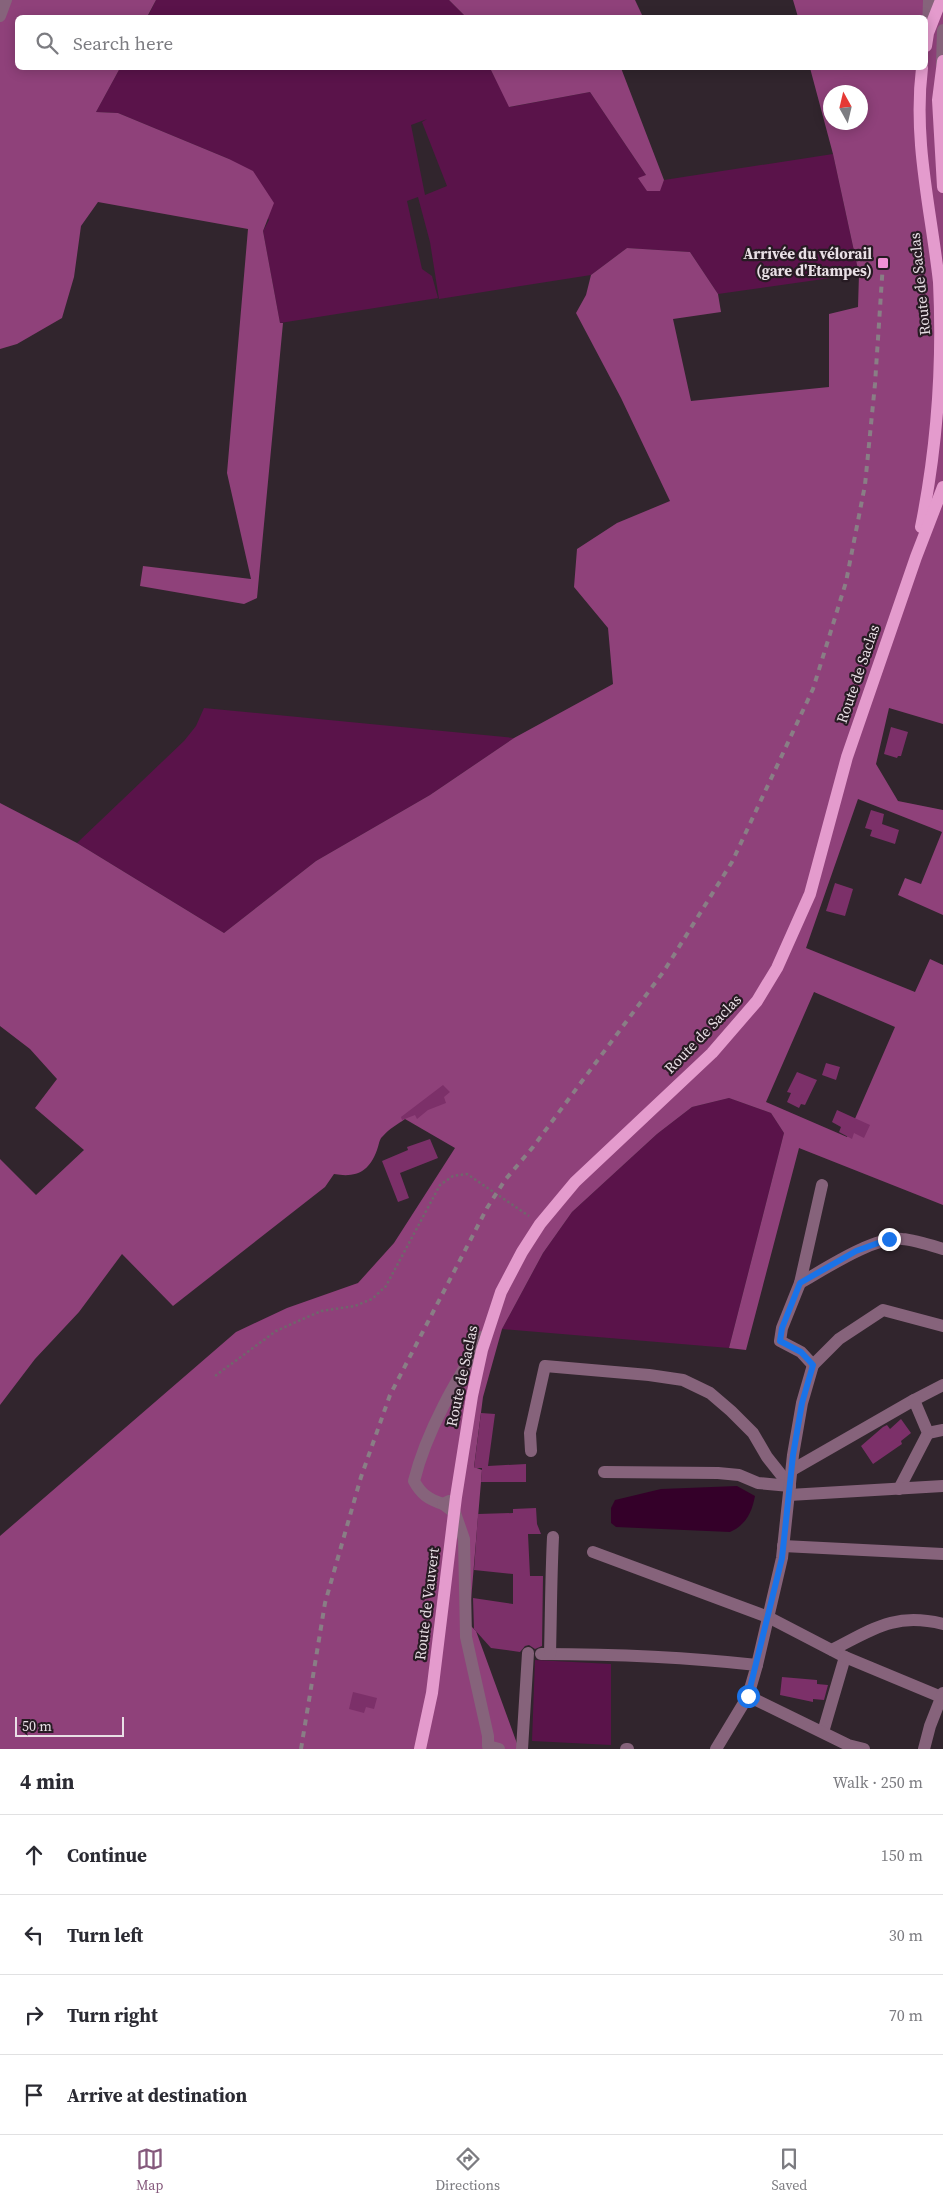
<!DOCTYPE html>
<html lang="en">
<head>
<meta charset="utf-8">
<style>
	body { margin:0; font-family:"Source Serif 4",serif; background:#f7f7f7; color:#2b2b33 }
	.compass { position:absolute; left:823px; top:85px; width:45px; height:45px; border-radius:50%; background:#fff; box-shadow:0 2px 12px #0003; rotate:352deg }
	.scale { position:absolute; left:15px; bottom:12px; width:109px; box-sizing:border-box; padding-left:5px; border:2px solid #e9e0e6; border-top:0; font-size:14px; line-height:18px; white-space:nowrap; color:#e9e0e6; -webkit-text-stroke:4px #271b23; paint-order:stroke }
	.stop { position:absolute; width:15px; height:15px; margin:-11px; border:4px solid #1a73e8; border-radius:50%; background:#fff }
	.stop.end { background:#1a73e8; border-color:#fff; box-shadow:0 1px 5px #0008 }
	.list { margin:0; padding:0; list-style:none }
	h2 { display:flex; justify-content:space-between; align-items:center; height:65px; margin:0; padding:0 20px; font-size:21px }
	h2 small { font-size:16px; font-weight:400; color:#7c7c81 }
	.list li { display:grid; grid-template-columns:32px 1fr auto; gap:15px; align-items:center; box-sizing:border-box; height:80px; padding:0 20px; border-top:1px solid #e1e1e2 }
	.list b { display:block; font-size:19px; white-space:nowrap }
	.list em { font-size:16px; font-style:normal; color:#7c7c81 }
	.icon { flex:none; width:28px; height:28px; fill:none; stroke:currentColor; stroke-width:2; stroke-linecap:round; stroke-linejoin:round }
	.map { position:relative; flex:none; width:943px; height:1749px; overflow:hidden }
	.search { position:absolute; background:#fff; box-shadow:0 2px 12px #0003; left:15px; right:15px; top:15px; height:55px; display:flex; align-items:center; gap:12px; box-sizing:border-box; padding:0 18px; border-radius:8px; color:#7c7c81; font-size:19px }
	.sheet { height:385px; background:#fff }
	nav { display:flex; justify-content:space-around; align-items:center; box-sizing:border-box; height:70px; border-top:1px solid #e1e1e2; background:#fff; font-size:14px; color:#7c7c81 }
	nav a { display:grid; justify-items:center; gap:2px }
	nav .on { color:#85597c }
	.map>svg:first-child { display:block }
	.green { fill:#5a134a; fill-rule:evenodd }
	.forest { fill:#8f417a; fill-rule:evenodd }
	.water { fill:#340029 }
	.building { fill:#7c3069 }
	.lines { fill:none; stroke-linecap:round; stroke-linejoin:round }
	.path { stroke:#70656c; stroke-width:2.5; stroke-dasharray:2.5 2.5; stroke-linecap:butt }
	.minor { stroke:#86637b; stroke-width:12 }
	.major { stroke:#e49bcd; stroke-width:12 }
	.rail { stroke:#897e85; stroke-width:4; stroke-dasharray:6 6; stroke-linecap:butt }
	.route { stroke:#1a73e8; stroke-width:6 }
	.poi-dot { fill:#f291d6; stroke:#271b23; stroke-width:2 }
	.labels { text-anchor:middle; stroke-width:4.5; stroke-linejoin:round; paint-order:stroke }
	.poi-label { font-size:15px; font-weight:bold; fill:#e9e0e6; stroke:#271b23; text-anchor:end }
	.street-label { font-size:15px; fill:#e9e0e6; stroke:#271b23 }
</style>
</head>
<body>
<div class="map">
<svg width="943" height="1749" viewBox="0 0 943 1749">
	<rect width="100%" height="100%" fill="#31252d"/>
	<!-- green -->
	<g class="green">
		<path d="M156 0H449L466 17 147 18Z"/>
		<path d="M120 68H490L510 107 590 92 646 175 659 191 664 180 833 154 859 274 718 294 690 252 627 248 591 275 439 299 430 242 418 197 407 201 422 269 432 276 438 298 280 323 263 231 269 220 229 159 118 113 96 112ZM427 119 422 122 447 186 425 195 411 125Z"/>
		<path d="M204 708 514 738 430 795 316 861 224 933 77 843 184 741 196 726Z"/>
		<path d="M729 1098 771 1113 784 1133 729 1348 502 1329 543 1253 572 1212 657 1134 692 1107Z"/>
		<path d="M535 1660 611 1664V1745L532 1741Z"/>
	</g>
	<!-- forest -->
	<g class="forest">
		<path d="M0 0H156L147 17 18 18V68H120L96 112 118 113 229 159 253 171 274 203 263 231 280 323H283L257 598 244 604 140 586 143 566 251 579 227 473 248 229 98 202 81 226 74 277 62 318 17 344 0 349Z"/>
		<path d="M449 0H635L643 17H466Z"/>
		<path d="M793 0H943V724L889 708 876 764 898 801 943 810V915L898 895 905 878 921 884 942 832 858 799 806 948 915 992 930 959 943 965V1205L799 1148 746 1350 729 1348 784 1133 771 1113 729 1098 692 1107 657 1134 572 1212 543 1253 502 1329 483 1397 474 1467 482 1470 469 1624 476 1631 519 1749H0V1536L236 1332 287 1308 358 1283 394 1243 455 1148 405 1119C398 1124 389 1129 383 1136 379 1139 379 1145 377 1150 369 1172 356 1178 334 1174L325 1187 173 1306 122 1254 79 1312 35 1359 0 1405V1159L36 1195 84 1150 35 1108 57 1079 30 1049 0 1026V803L77 843 224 933 316 861 430 795 514 738 613 684 608 628 574 587 577 549 617 523 670 501 621 398 576 313 586 295 591 275 627 248 690 252 718 294 721 312 673 319 691 401 829 387V314L858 307 859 274 833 154 810 68H926V18L798 17ZM830 92H860V122H830ZM814 992 895 1027 847 1137 766 1102Z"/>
		<path d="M490 68H621L664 180 660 191H647L638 178 646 175 590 92 509 107Z"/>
	</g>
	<!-- water -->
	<path class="water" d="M737 1486 755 1496C752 1512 746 1525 730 1532L616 1527 611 1523V1508L615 1500 661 1489Z"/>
	<!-- building -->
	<g class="building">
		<path d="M891 727 908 732 901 756H898L897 758 884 754Z"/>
		<path d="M871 810 884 814 882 824 899 830 895 844 870 836 872 830 865 828Z"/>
		<path d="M835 883 853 889 845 916 826 911Z"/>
		<path d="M826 1063 840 1067 836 1080 822 1075Z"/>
		<path d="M797 1072 817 1080 805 1105 801 1104 799 1108 787 1102 791 1093 787 1092Z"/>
		<path d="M443 1085 450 1092 444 1097 446 1103 428 1110 417 1119 415 1115 402 1120 401 1117Z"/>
		<path d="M837 1110 870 1125 864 1138 854 1133 852 1139 839 1132 841 1127 832 1122Z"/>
		<path d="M430 1139 438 1158 400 1173 409 1198 398 1202 382 1161 408 1150 407 1147Z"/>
		<path d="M481 1413 495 1414 488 1466 526 1464V1482H481L482 1468H474Z"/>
		<path d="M901 1419 911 1433 901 1441 902 1444 873 1464 861 1446 883 1427 887 1425 890 1429Z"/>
		<path d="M536 1508 537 1524 541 1534H528L530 1576H543L542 1646 535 1649 529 1645 525 1646 520 1652 491 1648 474 1629 473 1598 513 1604V1574L474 1570 478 1514 513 1513V1509Z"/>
		<path d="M782 1677 817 1680V1684L828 1685 824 1700 813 1699V1702L780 1695Z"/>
		<path d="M353 1692 377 1698 374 1709 366 1707 364 1713 349 1709Z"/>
	</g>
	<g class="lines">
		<!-- path -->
		<path class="path" d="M215 1376 276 1331 321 1311 355 1306 372 1299 386 1286 440 1185 453 1176 467 1174 529 1216"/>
		<!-- minor -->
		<g class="minor">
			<path d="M0 16 6 0"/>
			<path d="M928 30 929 0"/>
			<path d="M942 64 943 30"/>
			<path d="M800 1283C825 1269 874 1236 902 1239 915 1240 930 1245 943 1249"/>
			<path d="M813 1365 801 1352 780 1341 782 1328 800 1283 822 1185"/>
			<path d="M928 1433 943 1430"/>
			<path d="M531 1451 530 1433 545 1366 649 1375 683 1380 710 1393 731 1411 753 1433 767 1457 790 1486"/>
			<path d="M792 1470 914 1400"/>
			<path d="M604 1472 718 1473 739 1475 758 1483 790 1486"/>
			<path d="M899 1489 928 1433 914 1400 943 1385"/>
			<path d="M789 1495 943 1486"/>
			<path d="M449 1501 443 1504C428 1499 421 1494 414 1481 427 1429 456 1381 484 1336"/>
			<path d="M443 1504 455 1513 464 1539 466 1637 488 1736V1746L499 1749"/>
			<path d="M783 1546 943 1554"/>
			<path d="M593 1552 768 1617 845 1657 823 1732"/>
			<path d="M832 1650C873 1629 895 1612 943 1624"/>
			<path d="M541 1654C613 1654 685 1657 757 1665L748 1696 716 1749"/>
			<path d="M550 1654C551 1615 551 1577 553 1537"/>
			<path d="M845 1657 941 1697"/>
			<path d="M757 1665 782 1558 793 1455 802 1403 813 1365 839 1339 883 1310 943 1326"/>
			<path d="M748 1696 848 1745 864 1749"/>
			<path d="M522 1749 528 1653"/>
			<path d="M626 1749H628"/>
			<path d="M924 1749 930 1726 943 1693"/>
		</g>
		<!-- major -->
		<g class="major">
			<path d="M926 46 928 33 941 0"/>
			<path d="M943 61 938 100 943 187"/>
			<path d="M921 527C937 447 943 364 939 282 931 210 913 141 922 68"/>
			<path d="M420 1749 432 1693 456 1497 472 1396 482 1350 501 1292 522 1252 540 1224 575 1182 712 1053 757 1001 777 968 810 894 847 757 916 557 943 487"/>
		</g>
		<!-- rail -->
		<path class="rail" d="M301 1749 325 1603 361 1477 390 1395 487 1208 505 1180 533 1147 664 971 732 862 813 689 846 582 865 485 875 384 883 263"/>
	</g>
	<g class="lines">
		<!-- route -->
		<path class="route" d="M748 1696 782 1558 793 1455 802 1403 813 1365 801 1352 780 1341 782 1328 800 1283 856 1251 889 1239"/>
	</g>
	<!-- markers -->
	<rect class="poi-dot" x="877" y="257" width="12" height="12" rx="2.5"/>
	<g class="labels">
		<!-- poi labels -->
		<g class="poi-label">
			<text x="872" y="259">Arrivée du vélorail<tspan x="872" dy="17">(gare d'Etampes)</tspan></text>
		</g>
		<!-- street labels -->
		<g class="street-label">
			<text transform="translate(920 284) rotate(-96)" y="5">Route de Saclas</text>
			<text transform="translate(858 674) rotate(-71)" y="5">Route de Saclas</text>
			<text transform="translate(703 1034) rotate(-46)" y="5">Route de Saclas</text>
			<text transform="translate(462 1376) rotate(-78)" y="5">Route de Saclas</text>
			<text transform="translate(427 1604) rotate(-83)" y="5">Route de Vauvert</text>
		</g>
	</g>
</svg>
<svg class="compass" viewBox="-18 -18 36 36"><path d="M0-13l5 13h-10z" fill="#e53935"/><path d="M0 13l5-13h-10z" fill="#7c7c81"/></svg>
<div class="scale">50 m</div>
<div class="stop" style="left:748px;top:1696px"></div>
<div class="stop end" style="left:889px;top:1239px"></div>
<div class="search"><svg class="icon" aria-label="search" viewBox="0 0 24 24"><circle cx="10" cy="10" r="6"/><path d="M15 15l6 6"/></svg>Search here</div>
</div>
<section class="sheet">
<h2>4 min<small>Walk · 250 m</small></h2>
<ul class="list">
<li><svg class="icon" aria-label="ahead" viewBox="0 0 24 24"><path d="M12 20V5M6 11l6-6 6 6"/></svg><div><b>Continue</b></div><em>150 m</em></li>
<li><svg class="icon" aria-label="left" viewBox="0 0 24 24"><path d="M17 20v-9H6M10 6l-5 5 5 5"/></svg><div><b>Turn left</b></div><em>30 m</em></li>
<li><svg class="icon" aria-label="right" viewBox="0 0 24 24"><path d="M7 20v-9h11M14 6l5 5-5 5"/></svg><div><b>Turn right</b></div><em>70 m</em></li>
<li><svg class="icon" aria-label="arrive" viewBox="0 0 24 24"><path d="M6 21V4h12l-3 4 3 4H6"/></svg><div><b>Arrive at destination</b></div></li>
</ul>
</section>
<nav>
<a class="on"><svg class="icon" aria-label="map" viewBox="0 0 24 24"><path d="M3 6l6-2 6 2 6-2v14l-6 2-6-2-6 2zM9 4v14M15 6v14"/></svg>Map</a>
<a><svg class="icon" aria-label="directions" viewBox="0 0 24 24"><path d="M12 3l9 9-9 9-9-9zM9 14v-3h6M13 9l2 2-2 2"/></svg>Directions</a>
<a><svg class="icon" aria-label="saved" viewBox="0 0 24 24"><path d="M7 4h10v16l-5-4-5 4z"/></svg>Saved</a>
</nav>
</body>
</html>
